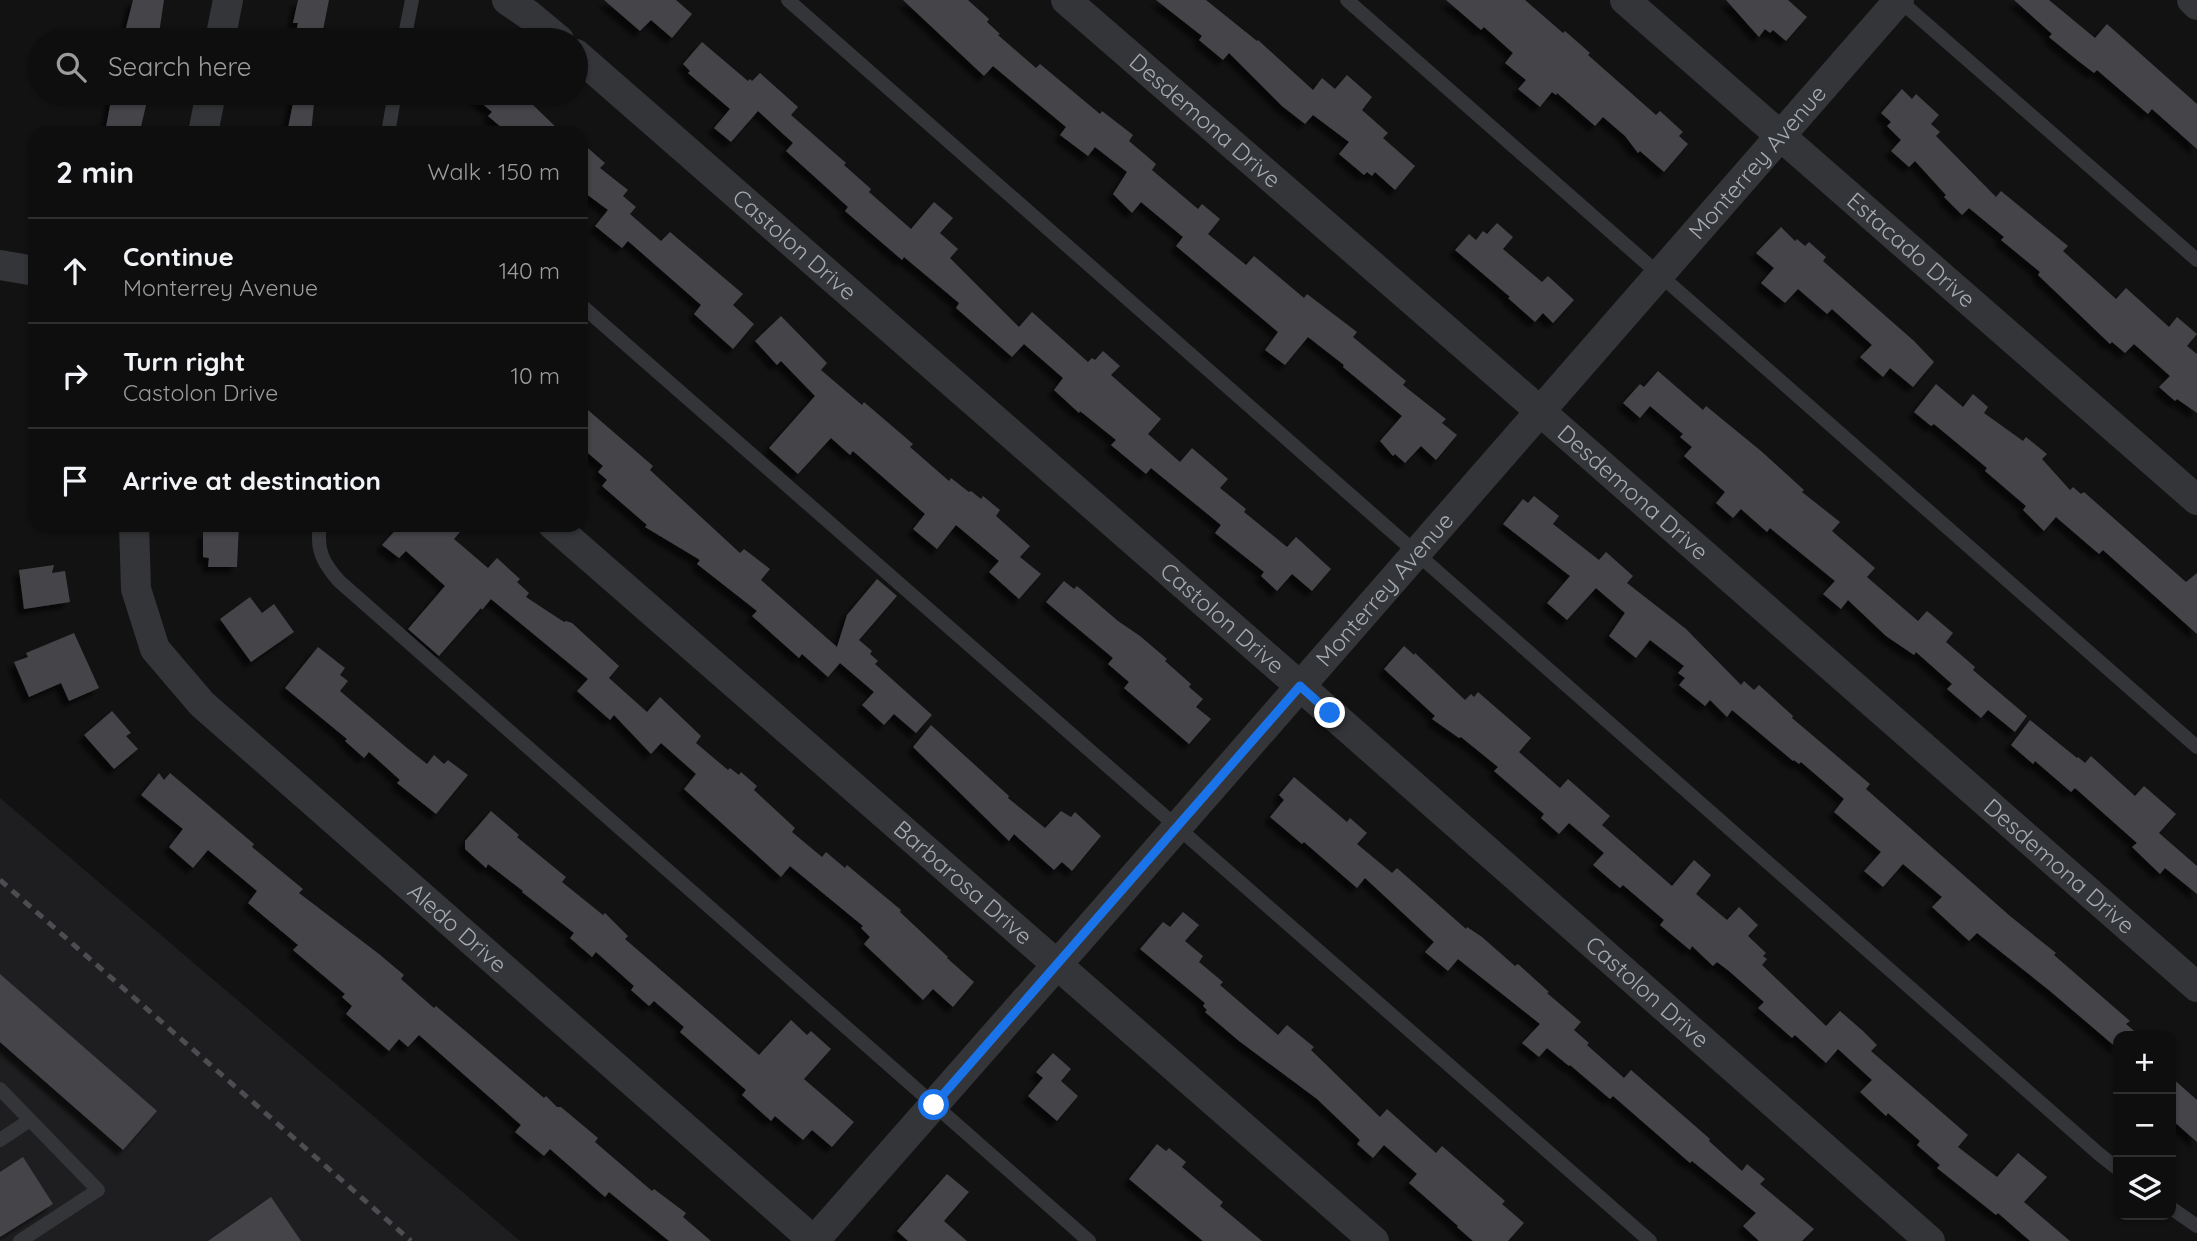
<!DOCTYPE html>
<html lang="en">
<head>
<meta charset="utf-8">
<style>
	body { margin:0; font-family:Quicksand,sans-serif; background:#171717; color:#f1f3f6 }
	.controls { position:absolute; right:21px; bottom:21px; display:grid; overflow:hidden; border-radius:14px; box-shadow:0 2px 5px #0004 }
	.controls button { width:63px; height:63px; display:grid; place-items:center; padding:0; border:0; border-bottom:2px solid #2e2e2e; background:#0e0e0e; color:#f1f3f6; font:35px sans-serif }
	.stop { position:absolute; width:21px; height:21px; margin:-16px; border:5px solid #1a73e8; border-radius:50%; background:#fff }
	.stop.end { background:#1a73e8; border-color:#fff; box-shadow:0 2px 7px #0008 }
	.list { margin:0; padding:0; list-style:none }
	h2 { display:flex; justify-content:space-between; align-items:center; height:91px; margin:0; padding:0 28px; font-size:30px }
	h2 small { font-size:23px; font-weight:400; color:#9b9c9e }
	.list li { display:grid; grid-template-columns:46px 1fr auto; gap:21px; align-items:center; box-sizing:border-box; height:105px; padding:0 28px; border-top:2px solid #2e2e2e }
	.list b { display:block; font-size:26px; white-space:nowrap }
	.list p { margin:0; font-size:23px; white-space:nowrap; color:#9b9c9e }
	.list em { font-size:23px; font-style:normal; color:#9b9c9e }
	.icon { flex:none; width:38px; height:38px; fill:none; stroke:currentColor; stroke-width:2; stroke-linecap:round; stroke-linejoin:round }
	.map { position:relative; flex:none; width:2197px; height:1241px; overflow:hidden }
	.search { position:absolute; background:#0e0e0e; box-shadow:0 2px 5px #0004; left:28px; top:28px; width:560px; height:77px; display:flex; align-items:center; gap:18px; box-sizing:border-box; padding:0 24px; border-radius:38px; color:#9b9c9e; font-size:26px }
	.panel { position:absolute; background:#0e0e0e; box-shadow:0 2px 5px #0004; left:28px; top:126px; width:560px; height:406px; border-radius:21px }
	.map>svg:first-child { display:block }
	.built { fill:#1e1e20 }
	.building { fill:#444548; filter:url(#shadow) }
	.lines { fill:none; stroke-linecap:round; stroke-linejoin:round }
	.service { stroke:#343538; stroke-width:14 }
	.minor { stroke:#343538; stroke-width:30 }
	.rail { stroke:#4b4d51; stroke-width:5; stroke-dasharray:9 7; stroke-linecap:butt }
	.route { stroke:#1a73e8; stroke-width:9 }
	.labels { text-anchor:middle; stroke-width:5; stroke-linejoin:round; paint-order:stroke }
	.street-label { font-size:23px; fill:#a5abb2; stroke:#0d0d0e }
</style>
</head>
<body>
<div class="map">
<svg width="2197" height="1241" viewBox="0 0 2197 1241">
	<defs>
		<filter id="shadow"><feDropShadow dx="-6" dy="6" stdDeviation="2" flood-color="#0009"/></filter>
	</defs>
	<rect width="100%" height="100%" fill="#121213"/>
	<!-- built -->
	<path class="built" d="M0 798 520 1241H0Z"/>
	<!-- building -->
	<g class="building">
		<path d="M133 0H164L158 40H123Z"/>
		<path d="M298 0H329L321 40 295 36 298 23H293Z"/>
		<path d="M604 0H676L692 14 672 38 651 20 640 31Z"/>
		<path d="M903 0H968L989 19 987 22 1000 34 998 35 1036 68 1040 64 1100 114 1102 111 1133 135 1129 141 1156 164 1152 170 1198 209 1202 204 1220 219 1208 234 1246 265 1254 256 1304 298 1307 294 1357 332 1353 337 1406 381 1403 385 1446 419 1442 423 1457 435 1436 460 1421 446 1405 463 1395 454 1393 456 1380 441 1402 416 1343 367 1344 365 1308 337 1285 365 1265 350 1278 332 1176 246 1183 237 1141 202 1132 213 1113 194 1127 172 1095 147 1088 156 1060 135 1066 127 993 66 984 76Z"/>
		<path d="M1156 0H1206L1257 41 1258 40 1313 90 1322 78 1335 89 1347 75 1372 97 1362 110 1388 133 1383 138 1415 166 1395 190 1375 172 1372 176 1367 172 1364 175 1339 154 1349 142 1313 115 1305 124 1282 106 1229 53 1223 60 1199 40 1202 36Z"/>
		<path d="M1446 0H1525L1563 33 1565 31 1590 53 1588 55 1656 115 1660 111 1683 132 1679 136 1688 144 1664 172 1640 151 1638 153 1625 136 1603 117 1595 126 1557 93 1556 95 1552 92 1540 107 1518 89 1526 80 1505 63 1513 53 1484 27 1481 30Z"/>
		<path d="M1726 0H1788L1807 17 1786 41 1773 30 1770 33 1765 29 1759 37Z"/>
		<path d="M2014 0H2049L2095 38 2107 24 2197 104V149L2152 109 2148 114 2097 70 2094 73 2077 60 2049 37 2052 34Z"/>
		<path d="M702 42 748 81 750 79 752 81 760 73 798 107 791 115 846 163 844 165 871 189 869 192 911 229 934 202 953 218 940 233 958 249 950 258 1019 327 1032 312 1088 362 1092 358 1095 360 1103 351 1120 366 1111 375 1161 419 1148 434 1180 462 1192 448 1228 479 1220 488 1246 509 1244 512 1287 547 1296 537 1331 569 1312 591 1292 574 1277 591 1261 576 1264 572 1215 533 1221 525 1151 468 1146 474 1111 445 1116 440 1080 411 1079 413 1054 390 1063 378 1024 344 1012 357 956 308 959 303 904 257 902 260 845 211 848 207 786 151 793 143 758 111 731 142 714 128 730 109 688 73 690 71 683 64Z"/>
		<path d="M1902 89 1912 99 1916 94 1939 115 1931 124 1940 132 1936 136 1996 197 2001 191 2068 246 2063 251 2116 299 2126 288 2169 327 2177 317 2197 334 2187 346 2197 354V413L2177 399 2175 401 2159 387 2170 376 2134 344 2125 353 2112 342 2110 344 2038 275 2040 272 2001 240 2004 237 1969 208 1962 215 1944 197 1946 195 1915 161 1909 167 1891 151 1901 140 1887 126 1891 122 1881 113Z"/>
		<path d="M295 93H315L311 133H287Z"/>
		<path d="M470 93H523L533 103 532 104 562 133H508L488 116 492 112Z"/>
		<path d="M112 94 147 101 140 131 134 130 133 133H105Z"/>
		<path d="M581 142 605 163 600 168 628 190 623 196 636 207 630 214 661 241 670 232 743 294 733 305 754 324 733 349 694 314 701 305 628 241 622 248 595 226 608 210 581 190Z"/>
		<path d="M1497 223 1513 237 1503 249 1542 282 1548 276 1574 300 1553 323 1543 313 1535 322 1508 298 1510 297 1455 250 1469 234 1476 240 1483 231 1487 234Z"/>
		<path d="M1781 227 1795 241 1797 239 1805 246 1809 242 1826 257 1823 261 1914 341 1934 362 1913 387 1890 368 1883 377 1860 357 1872 345 1832 309 1827 314 1798 289 1785 303 1761 283 1774 268 1756 253Z"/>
		<path d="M781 316 827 363 821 370 862 405 864 402 913 444 910 447 949 481 951 478 969 492 971 491 981 499 983 496 1000 510 996 516 1030 546 1020 557 1041 574 1019 599 989 572 999 561 956 525 937 549 913 529 925 514 853 451 850 455 831 438 798 474 769 448 815 396 781 361 777 365 755 341Z"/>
		<path d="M1658 371 1703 410 1706 406 1761 451 1804 490 1802 492 1840 522 1832 531 1875 568 1867 577 1918 621 1927 611 1953 633 1946 642 1975 667 1973 670 2027 716 2015 732 1988 710 1981 718 1947 689 1952 684 1916 652 1914 655 1886 636 1848 600 1841 609 1823 594 1835 581 1770 528 1767 532 1741 509 1733 518 1716 503 1725 492 1684 456 1692 447 1680 437 1683 434 1650 406 1640 418 1623 403 1640 384 1644 387Z"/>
		<path d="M1936 384 1963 407 1973 394 1988 407 1984 413 2023 441 2026 437 2047 454 2042 459 2070 490 2073 487 2081 494 2084 492 2186 582 2197 573V634L2103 550 2099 554 2056 517 2044 531 2023 510 2026 506 1985 471 1987 468 1934 424 1931 426 1914 412Z"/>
		<path d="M581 404 653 466 650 470 740 553 744 549 770 569 761 580 837 647 847 615 877 579 897 596 859 640 872 651 870 654 878 661 875 664 932 715 916 733 894 714 884 725 862 705 874 692 840 663 828 677 802 654 799 658 752 616 757 611 697 564 700 560 645 527 647 525 602 486 607 480 598 472 603 466 581 447Z"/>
		<path d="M1534 496 1559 516 1553 524 1599 560 1606 552 1633 576 1627 583 1686 629 1741 685 1744 681 1754 690 1759 685 1793 716 1792 718 1870 784 1866 789 2010 916 2056 953 2054 955 2130 1021 2126 1024 2140 1036H2118V1049L2050 991 1977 933 1969 941 1932 907 1942 897 1903 864 1883 887 1864 871 1881 852 1834 812 1844 799 1801 762 1799 764 1794 760 1793 761 1732 710 1727 717 1710 700 1705 706 1679 685 1685 678 1678 673 1684 666 1650 640 1636 658 1609 636 1625 613 1596 588 1567 620 1547 603 1570 576 1503 524 1523 499 1528 503Z"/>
		<path d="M210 525H239L237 567H208L209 558 203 557V532H210Z"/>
		<path d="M400 525H466L454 539 488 568 497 558 520 579 517 582 529 593 526 597 564 622 566 621 572 623 619 666 609 678 647 712 660 697 701 736 696 743 728 770 730 768 739 775 741 772 757 786 754 790 795 828 792 832 822 857 826 852 845 868 847 865 901 910 900 912 948 957 947 958 974 982 953 1007 933 989 923 1000 864 944 870 937 861 928 863 926 790 866 781 877 684 789 696 774 661 743 651 754 614 715 610 720 577 691 588 679 491 599 482 610 481 608 439 656 408 629 445 586 406 551 399 558 382 545Z"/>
		<path d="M54 565 52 573 65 571 70 602 24 609 19 570Z"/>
		<path d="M1064 581 1074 589 1077 586 1118 621 1140 636 1167 659 1165 661 1191 684 1189 687 1203 699 1196 707 1211 719 1189 744 1124 688 1129 682 1108 664 1113 658 1046 602Z"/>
		<path d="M250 597 262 613 274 604 294 632 251 662 220 619Z"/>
		<path d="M74 633 99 688 69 701 61 683 29 697 14 662 28 657 26 653Z"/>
		<path d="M1404 646 1414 655 1415 653 1465 700 1471 694 1474 697 1478 692 1531 738 1519 752 1560 788 1568 779 1610 816 1602 825 1672 886 1694 860 1711 875 1696 894 1727 920 1739 907 1758 925 1748 936 1766 953 1763 956 1767 959 1762 965 1826 1026 1840 1011 1863 1031 1877 1045 1871 1051 1968 1135 1958 1147 1997 1177 2018 1153 2047 1177 2024 1202 2070 1241H2030L1998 1213 1996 1215 1937 1168 1940 1165 1917 1145 1920 1141 1888 1113 1886 1116 1860 1092 1872 1080 1838 1049 1826 1063 1795 1035 1792 1038 1758 1008 1764 1002 1729 971 1717 962 1713 966 1692 946 1690 950 1660 925 1664 920 1623 885 1620 888 1593 865 1604 853 1569 823 1559 834 1541 818 1544 814 1494 771 1498 767 1461 737 1459 738 1432 719 1435 716 1384 669Z"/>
		<path d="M318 647 345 668 340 675 348 681 340 691 407 748 427 764 434 755 444 764 448 760 468 775 436 814 397 783 400 780 369 752 364 758 345 741 347 739 285 688Z"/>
		<path d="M112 711 131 733 126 736 138 749 114 769 84 735Z"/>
		<path d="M2030 720 2077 758 2078 757 2085 763 2091 756 2135 796 2144 786 2176 814 2159 833 2197 866V894L2165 868 2160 874 2132 847 2137 843 2075 788 2071 792 2035 761 2033 764 2011 745Z"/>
		<path d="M931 725 1009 796 1008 798 1045 828 1061 811 1071 817 1075 812 1101 836 1072 871 1062 862 1054 870 1014 834 1009 841 913 747Z"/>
		<path d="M159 773 164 780 170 773 189 789 254 844 252 847 303 889 299 893 379 954 404 975 401 979 418 994 434 1008 436 1006 544 1098 546 1096 557 1107H561L598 1138 595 1142 652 1191 654 1189 686 1213 683 1217 711 1241H669L609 1192 605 1197 550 1149 544 1156 515 1132 521 1125 419 1035 408 1047 399 1039 389 1051 346 1014 352 1006 342 997 345 994 293 950 298 945 248 903 257 891 208 850 193 868 169 847 183 829 141 795Z"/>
		<path d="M1294 777 1347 822 1350 818 1367 833 1357 844 1392 873 1397 868 1466 929 1467 927 1482 937 1515 966 1518 964 1549 992 1547 993 1581 1022 1574 1030 1589 1043 1587 1045 1624 1078 1631 1070 1710 1139 1709 1141 1742 1171 1747 1164 1765 1179 1760 1184 1814 1229 1802 1241H1759L1743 1226 1756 1213 1692 1161 1690 1163 1613 1096 1610 1099 1570 1065 1569 1066 1547 1048 1539 1057 1522 1043 1540 1024 1458 959 1448 971 1425 952 1434 942 1365 878 1357 888 1304 842 1302 844 1270 817 1284 800 1279 795Z"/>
		<path d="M491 811 519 835 517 837 566 877 562 882 603 915 605 913 628 936 625 939 759 1055 791 1020 807 1035 811 1031 831 1049 804 1079 854 1122 832 1147 812 1130 803 1140 775 1116 771 1121 742 1095 746 1090 680 1032 684 1027 654 1001 649 1006 631 990 634 986 596 952 592 957 570 938 574 933 522 892 523 891 488 864 486 868 465 849V841Z"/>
		<path d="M1183 912 1199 925 1185 941 1203 956 1199 962 1223 982 1220 985 1278 1035 1287 1025 1314 1047 1311 1050 1380 1117 1387 1109 1436 1153 1442 1146 1505 1201 1502 1204 1524 1223 1508 1241H1473L1457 1227 1458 1226 1409 1183 1417 1174 1384 1145 1373 1158 1357 1144 1360 1140 1317 1099 1239 1041 1205 1012 1207 1010 1203 1006 1205 1003 1140 949 1163 922 1170 927Z"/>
		<path d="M0 974 157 1111 123 1150 0 1042Z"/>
		<path d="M1053 1053 1071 1069 1061 1081 1078 1096 1057 1121 1028 1096 1043 1078 1036 1072Z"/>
		<path d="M2171 1077 2197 1100V1142L2171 1119Z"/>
		<path d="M1157 1144 1166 1151 1169 1148 1186 1162 1182 1167 1223 1202 1220 1206 1262 1241H1203L1129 1179Z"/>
		<path d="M23 1157 53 1204 0 1237V1172Z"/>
		<path d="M947 1174 969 1192 944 1221 967 1241H908L897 1231Z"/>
		<path d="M271 1197 301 1241H208Z"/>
	</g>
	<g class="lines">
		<!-- service -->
		<g class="service">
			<path d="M788 0 2099 1154 2118 1169"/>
			<path d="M1347 0 2197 747"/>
			<path d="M1899 0 2197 260"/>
			<path d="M404 40 412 0"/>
			<path d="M388 133 395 93"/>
			<path d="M581 305 1650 1241"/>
			<path d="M320 525C316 550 323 563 339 581L1089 1241"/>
			<path d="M0 1089 98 1190 20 1241"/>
			<path d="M0 1140 30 1120"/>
			<path d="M2171 1208 2197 1226"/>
		</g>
		<!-- minor -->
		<g class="minor">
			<path d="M507 0 529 15 559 40"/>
			<path id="s1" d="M1066 0 1541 412 2197 987"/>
			<path id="s2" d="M1625 0 2197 500"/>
			<path d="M2192 0 2197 5"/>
			<path d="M220 40 228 0"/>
			<path id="s3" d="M576 54 1300 686 1930 1241"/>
			<path d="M203 133 211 93"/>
			<path d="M0 265 35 271"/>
			<path id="s4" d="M134 525 136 589 155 649 202 704 814 1241"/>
			<path id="s5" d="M553 525 1374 1241"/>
			<path id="s6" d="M814 1241 1077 942 1899 0"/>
		</g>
		<!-- rail -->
		<path class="rail" d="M0 880 411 1241"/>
	</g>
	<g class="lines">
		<!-- route -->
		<path class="route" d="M934 1105 1300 686 1330 713"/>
	</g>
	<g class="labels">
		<!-- street labels -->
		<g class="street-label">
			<text dy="8" stroke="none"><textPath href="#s1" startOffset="184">Desdemona Drive</textPath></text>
			<text dy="8" stroke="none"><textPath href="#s6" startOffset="1433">Monterrey Avenue</textPath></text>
			<text dy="8" stroke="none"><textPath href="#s3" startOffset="290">Castolon Drive</textPath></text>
			<text dy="8" stroke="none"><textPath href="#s2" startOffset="380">Estacado Drive</textPath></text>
			<text dy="8" stroke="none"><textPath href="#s1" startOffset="751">Desdemona Drive</textPath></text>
			<text dy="8" stroke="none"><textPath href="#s6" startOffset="866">Monterrey Avenue</textPath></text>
			<text dy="8" stroke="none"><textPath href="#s3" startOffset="858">Castolon Drive</textPath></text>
			<text dy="8" stroke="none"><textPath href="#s1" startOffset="1318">Desdemona Drive</textPath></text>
			<text dy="8" stroke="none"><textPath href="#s5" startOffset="544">Barbarosa Drive</textPath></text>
			<text dy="8" stroke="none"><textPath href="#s4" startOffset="539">Aledo Drive</textPath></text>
			<text dy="8" stroke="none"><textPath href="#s3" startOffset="1424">Castolon Drive</textPath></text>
		</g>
	</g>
</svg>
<div class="controls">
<button>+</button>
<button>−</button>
<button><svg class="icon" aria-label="layers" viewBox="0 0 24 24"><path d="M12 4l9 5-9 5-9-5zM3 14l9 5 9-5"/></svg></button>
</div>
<div class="stop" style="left:934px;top:1105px"></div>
<div class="stop end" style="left:1330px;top:713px"></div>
<div class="search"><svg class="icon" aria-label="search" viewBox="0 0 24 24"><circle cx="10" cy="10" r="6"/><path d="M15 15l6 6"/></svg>Search here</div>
<section class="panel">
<h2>2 min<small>Walk · 150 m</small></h2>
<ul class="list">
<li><svg class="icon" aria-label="ahead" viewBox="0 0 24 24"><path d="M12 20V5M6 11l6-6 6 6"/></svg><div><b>Continue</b><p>Monterrey Avenue</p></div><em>140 m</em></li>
<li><svg class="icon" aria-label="right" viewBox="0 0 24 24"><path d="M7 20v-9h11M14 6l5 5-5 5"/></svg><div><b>Turn right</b><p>Castolon Drive</p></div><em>10 m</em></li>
<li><svg class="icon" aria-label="arrive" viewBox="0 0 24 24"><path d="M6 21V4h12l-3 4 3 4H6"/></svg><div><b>Arrive at destination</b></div></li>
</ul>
</section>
</div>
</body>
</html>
